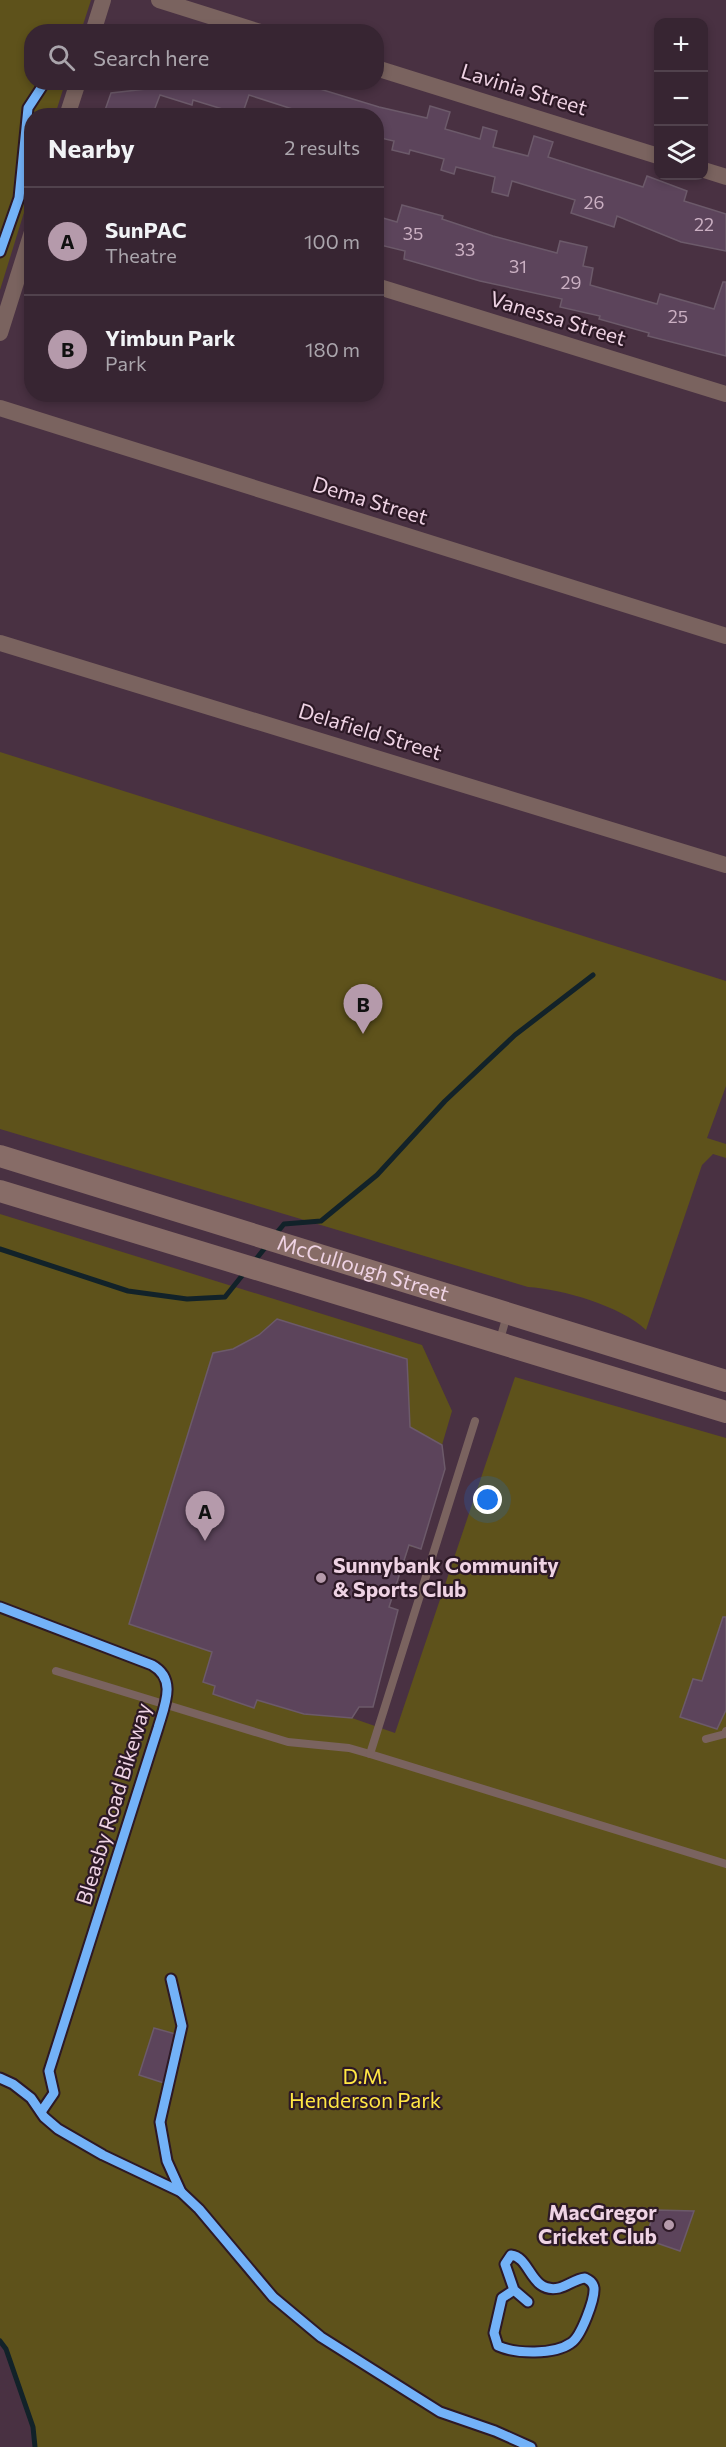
<!DOCTYPE html>
<html lang="en">
<head>
<meta charset="utf-8">
<style>
	body { margin:0; font-family:Commissioner,sans-serif; background:#3e2d3a; color:#f1f3f6 }
	.controls { position:absolute; right:18px; top:18px; display:grid; overflow:hidden; border-radius:12px; box-shadow:0 3px 9px #0003 }
	.controls button { width:54px; height:54px; display:grid; place-items:center; padding:0; border:0; border-bottom:2px solid #51424d; background:#372532; color:#f1f3f6; font:30px sans-serif }
	.you { position:absolute; left:488px; top:1500px; width:21px; height:21px; margin:-15px; border:4px solid #fff; border-radius:50%; background:#1a73e8; box-shadow:0 0 0 9px #1a73e833 }
	.badge { display:grid; place-items:center; width:39px; height:39px; border-radius:50%; background:#b59aab; color:#111; font-size:20px; font-weight:700 }
	.pin { position:absolute; translate:-50% -50px; filter:drop-shadow(0 2px 3px #0008) }
	.pin::after { content:''; position:absolute; top:32px; width:21px; height:18px; background:inherit; clip-path:polygon(0 0,100% 0,50% 100%) }
	.list { margin:0; padding:0; list-style:none }
	h2 { display:flex; justify-content:space-between; align-items:center; height:78px; margin:0; padding:0 24px; font-size:26px }
	h2 small { font-size:20px; font-weight:400; color:#aaa5ac }
	.list li { display:grid; grid-template-columns:39px 1fr auto; gap:18px; align-items:center; box-sizing:border-box; height:108px; padding:0 24px; border-top:2px solid #51424d }
	.list b { display:block; font-size:22px; white-space:nowrap }
	.list p { margin:0; font-size:20px; white-space:nowrap; color:#aaa5ac }
	.list em { font-size:20px; font-style:normal; color:#aaa5ac }
	.icon { flex:none; width:33px; height:33px; fill:none; stroke:currentColor; stroke-width:2; stroke-linecap:round; stroke-linejoin:round }
	.map { position:relative; flex:none; width:726px; height:2447px; overflow:hidden }
	.search { position:absolute; background:#372532; box-shadow:0 3px 9px #0003; left:24px; top:24px; width:360px; height:66px; display:flex; align-items:center; gap:15px; box-sizing:border-box; padding:0 21px; border-radius:24px; color:#aaa5ac; font-size:22px }
	.panel { position:absolute; background:#372532; box-shadow:0 3px 9px #0003; left:24px; top:108px; width:360px; height:294px; border-radius:24px }
	.map>svg:first-child { display:block }
	.green { fill:#5e521b }
	.lines { fill:none; stroke-linecap:round; stroke-linejoin:round }
	.stream { stroke:#122229; stroke-width:5 }
	.building { fill:#5c445b; stroke:#6c5a6a; stroke-width:1.5 }
	.service { stroke:#7a635f; stroke-width:8 }
	.minor { stroke:#7a635f; stroke-width:16 }
	.secondary { stroke:#876c67; stroke-width:22 }
	.cycleway-casing { stroke:#2d1926; stroke-width:13 }
	.cycleway { stroke:#73b2f8; stroke-width:9 }
	.poi-dot { fill:#b59aab; stroke:#2d1926; stroke-width:2 }
	.labels { text-anchor:middle; stroke-width:4.5; stroke-linejoin:round; paint-order:stroke }
	.number-label { font-size:18px; fill:#caafc2 }
	.street-label { font-size:21px; fill:#efd3e4; stroke:#2d1926 }
	.poi-label { font-size:21px; font-weight:bold; fill:#efd3e4; stroke:#2d1926; text-anchor:start }
	.park-label { font-size:21px; fill:#ffe644; stroke:#2d1926 }
</style>
</head>
<body>
<div class="map">
<svg width="726" height="2447" viewBox="0 0 726 2447">
	<rect width="100%" height="100%" fill="#493142"/>
	<!-- green -->
	<g class="green">
		<path d="M0 0H91L81 31 32 32V82L65 83 55 115 32 116 31 190 0 290Z"/>
		<path d="M0 752 726 981V1086L707 1138 726 1144V1158L713 1154 702 1165 646 1330C621 1306 562 1289 528 1287L0 1129Z"/>
		<path d="M0 1214 422 1345 452 1411 442 1445 445 1469 421 1549 409 1546 389 1607 397 1610 373 1707H359L352 1718 395 1733 515 1377 726 1438V2447H35L33 2427 6 2349 0 2341Z"/>
	</g>
	<g class="lines">
		<!-- stream -->
		<g class="stream">
			<path d="M275 1235 284 1224 321 1221 377 1175 445 1101 515 1035 593 975"/>
			<path d="M0 1249 128 1291 187 1299 225 1297 245 1272"/>
			<path d="M253 1263 268 1244"/>
			<path d="M0 2341 6 2349 33 2427 35 2447"/>
		</g>
	</g>
	<!-- building -->
	<g class="building">
		<path d="M209 82H297L379 107 427 118 430 106 450 112 445 129 480 139 483 127 497 131 493 147 528 156 534 136 553 142 548 157 643 187 647 176 687 191 684 201 726 214V251L681 242 617 216 614 227 571 213 575 200 512 181 508 196 492 192 495 177 456 167 454 174 441 170 444 159 410 150 409 154 392 150 394 141 376 137V116H314L249 95 242 115 193 100 192 105 160 95 152 116H103L111 93Z"/>
		<path d="M402 205 443 216 442 219 493 236 557 253 560 241 587 247 583 266 593 268 590 285 657 304 660 294 714 309 723 282H726V356L648 336 649 333 599 319 600 316 560 307 562 299 480 281 404 259 405 251 376 244V216L397 222Z"/>
		<path d="M277 1319 407 1359 410 1427 442 1445 445 1469 421 1549 409 1545 389 1607 398 1610 373 1707H359L352 1718 304 1714 257 1700 254 1708 213 1694 215 1686 203 1682 212 1652 129 1624 213 1353 233 1349 259 1335Z"/>
		<path d="M723 1617H726V1710L717 1729 680 1717 693 1679 702 1681Z"/>
		<path d="M154 2028 179 2035 164 2083 139 2075Z"/>
		<path d="M655 2210 694 2211 680 2251 645 2239Z"/>
	</g>
	<g class="lines">
		<!-- service -->
		<g class="service">
			<path d="M499 1343 507 1315"/>
			<path d="M56 1671 288 1742 349 1748 370 1754 726 1864"/>
			<path d="M706 1739 725 1734 726 1731"/>
			<path d="M370 1754 475 1421"/>
		</g>
		<!-- minor -->
		<g class="minor">
			<path d="M159 0 260 32"/>
			<path d="M93 32 103 0"/>
			<path d="M376 68 658 156"/>
			<path d="M67 116 78 82"/>
			<path d="M704 170 726 177"/>
			<path d="M376 286 726 394"/>
			<path d="M0 333 32 232"/>
			<path d="M0 408 726 636"/>
			<path d="M0 643 726 865"/>
		</g>
		<!-- secondary -->
		<g class="secondary">
			<path id="s1" d="M0 1156 726 1381"/>
			<path d="M0 1191 726 1412"/>
		</g>
		<!-- cycleway casing -->
		<g class="cycleway-casing">
			<g id="cycleway">
				<path d="M0 252 19 198 28 108 45 82"/>
				<path d="M0 1607 152 1665C177 1679 165 1704 158 1728L49 2071 54 2093 41 2112"/>
				<path d="M171 1979 182 2026 160 2122 167 2161 181 2192"/>
				<path d="M0 2078 13 2084 31 2098 44 2117 58 2129 103 2155 181 2192 199 2209 273 2297 321 2337 440 2412 495 2431 531 2447"/>
				<path d="M514 2290 502 2298 494 2333 498 2346C516 2354 554 2355 571 2343 581 2337 595 2299 594 2288 593 2282 589 2280 585 2278 575 2279 568 2286 559 2288 530 2294 531 2257 511 2255L505 2264 514 2290 528 2302"/>
			</g>
		</g>
		<!-- cycleway -->
		<use href="#cycleway" class="cycleway"/>
	</g>
	<!-- markers -->
	<g class="poi-dot">
		<circle cx="321" cy="1578" r="6"/>
		<circle cx="669" cy="2225" r="6"/>
	</g>
	<g class="labels">
		<!-- number labels -->
		<g class="number-label">
			<text x="594" y="209">26</text>
			<text x="704" y="231">22</text>
			<text x="413" y="240">35</text>
			<text x="465" y="256">33</text>
			<text x="518" y="273">31</text>
			<text x="571" y="289">29</text>
			<text x="678" y="323">25</text>
		</g>
		<!-- street labels -->
		<g class="street-label">
			<text transform="translate(524 90) rotate(17)" y="7">Lavinia Street</text>
			<text transform="translate(558 319) rotate(17)" y="7">Vanessa Street</text>
			<text transform="translate(370 501) rotate(17)" y="7">Dema Street</text>
			<text transform="translate(370 732) rotate(17)" y="7">Delafield Street</text>
			<text dy="7" stroke="none"><textPath href="#s1" startOffset="380">McCullough Street</textPath></text>
			<text transform="translate(114 1804) rotate(-73)" y="7">Bleasby Road Bikeway</text>
		</g>
		<!-- poi labels -->
		<g class="poi-label">
			<text x="333" y="1573">Sunnybank Community<tspan x="333" dy="24">&amp; Sports Club</tspan></text>
			<text x="657" y="2220" text-anchor="end">MacGregor<tspan x="657" dy="24">Cricket Club</tspan></text>
		</g>
		<!-- park labels -->
		<g class="park-label">
			<text x="365" y="2084">D.M.<tspan x="365" dy="24">Henderson Park</tspan></text>
		</g>
	</g>
</svg>
<div class="controls">
<button>+</button>
<button>−</button>
<button><svg class="icon" aria-label="layers" viewBox="0 0 24 24"><path d="M12 4l9 5-9 5-9-5zM3 14l9 5 9-5"/></svg></button>
</div>
<div class="you"></div>
<div class="pin badge" style="left:205px;top:1541px">A</div>
<div class="pin badge" style="left:363px;top:1034px">B</div>
<div class="search"><svg class="icon" aria-label="search" viewBox="0 0 24 24"><circle cx="10" cy="10" r="6"/><path d="M15 15l6 6"/></svg>Search here</div>
<section class="panel">
<h2>Nearby<small>2 results</small></h2>
<ul class="list">
<li><span class="badge">A</span><div><b>SunPAC</b><p>Theatre</p></div><em>100 m</em></li>
<li><span class="badge">B</span><div><b>Yimbun Park</b><p>Park</p></div><em>180 m</em></li>
</ul>
</section>
</div>
</body>
</html>
